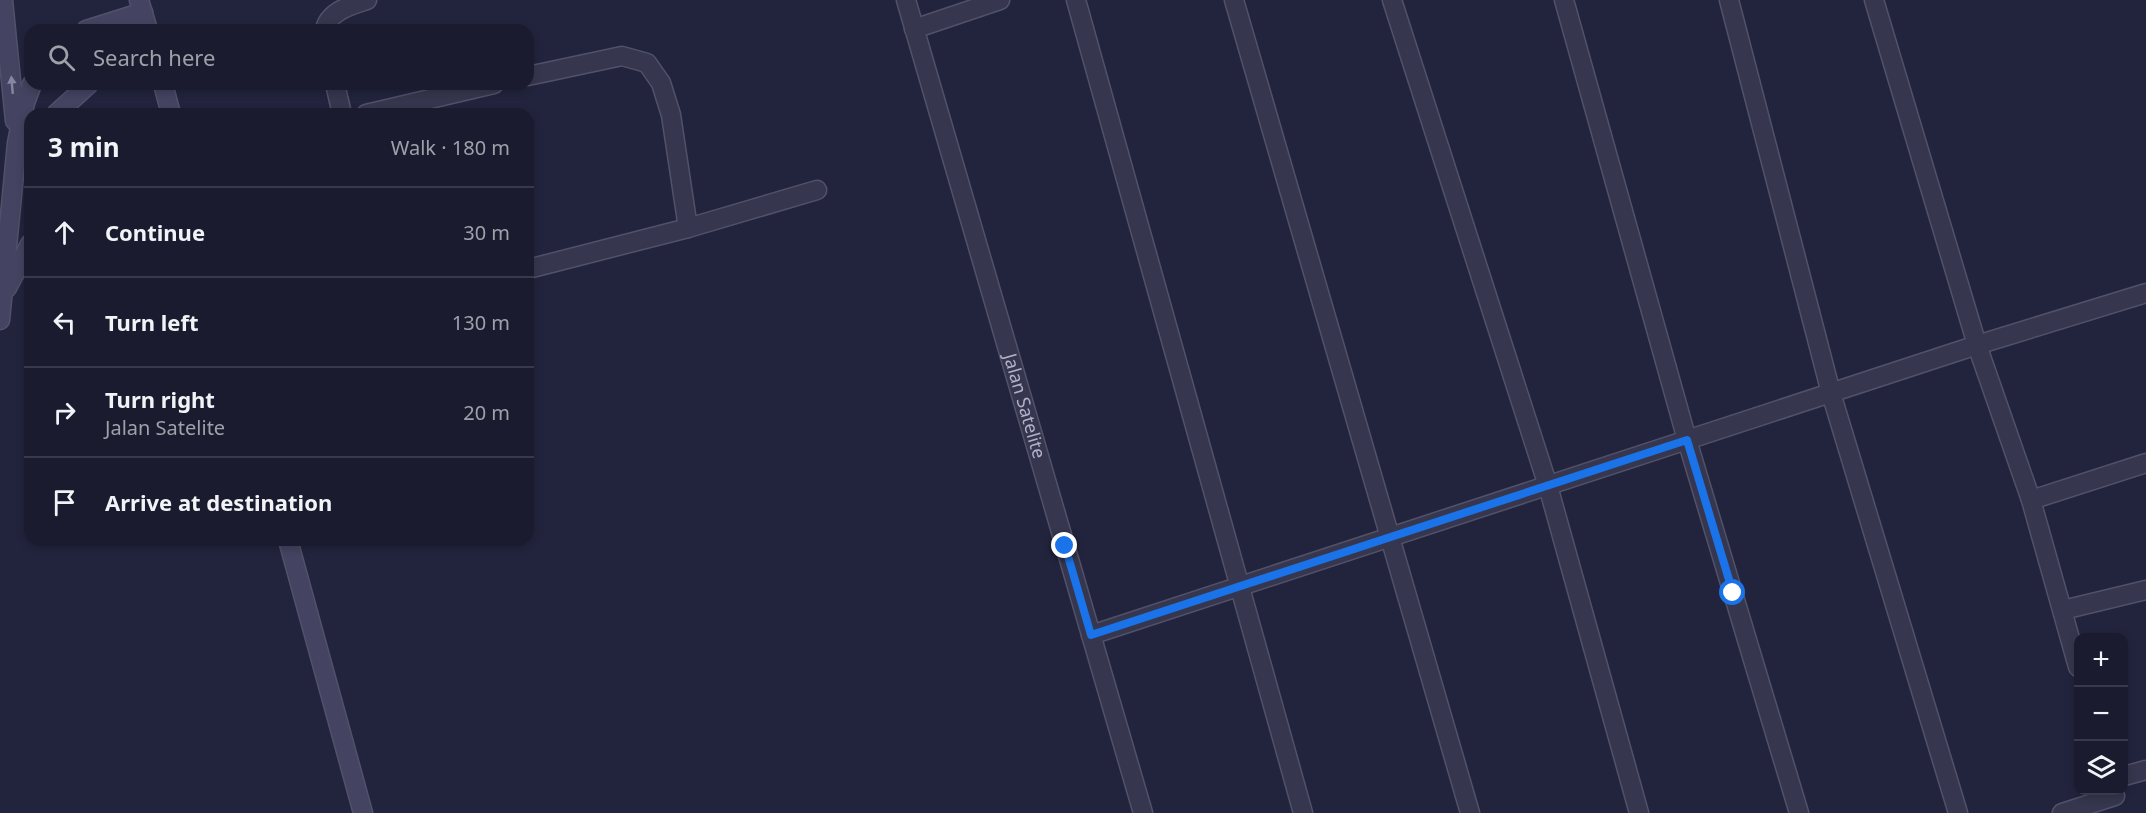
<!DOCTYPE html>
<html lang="en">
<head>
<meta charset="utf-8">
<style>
	body { margin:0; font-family:"Noto Sans",sans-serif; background:#232436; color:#f1f3f6 }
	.controls { position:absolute; right:18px; bottom:18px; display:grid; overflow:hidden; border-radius:12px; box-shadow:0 3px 9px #0003 }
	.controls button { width:54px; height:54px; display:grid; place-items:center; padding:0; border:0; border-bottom:2px solid #38394a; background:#1a1b2e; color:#f1f3f6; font:30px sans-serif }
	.stop { position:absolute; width:18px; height:18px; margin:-14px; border:4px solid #1a73e8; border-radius:50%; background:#fff }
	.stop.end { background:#1a73e8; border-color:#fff; box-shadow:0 2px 6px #0008 }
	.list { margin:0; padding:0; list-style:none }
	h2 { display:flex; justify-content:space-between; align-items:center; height:78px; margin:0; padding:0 24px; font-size:26px }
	h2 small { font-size:20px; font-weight:400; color:#9fa1aa }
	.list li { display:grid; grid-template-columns:39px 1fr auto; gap:18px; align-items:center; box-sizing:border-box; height:90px; padding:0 24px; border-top:2px solid #38394a }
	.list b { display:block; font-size:22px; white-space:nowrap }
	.list p { margin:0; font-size:20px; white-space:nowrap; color:#9fa1aa }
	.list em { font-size:20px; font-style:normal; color:#9fa1aa }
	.icon { flex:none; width:33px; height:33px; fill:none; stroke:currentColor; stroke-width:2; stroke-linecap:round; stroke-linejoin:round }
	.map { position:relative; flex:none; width:2146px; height:813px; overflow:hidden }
	.search { position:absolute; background:#1a1b2e; box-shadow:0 3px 9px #0003; left:24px; top:24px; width:510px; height:66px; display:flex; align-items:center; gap:15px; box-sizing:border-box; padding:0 21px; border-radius:18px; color:#9fa1aa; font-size:22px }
	.panel { position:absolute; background:#1a1b2e; box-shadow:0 3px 9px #0003; left:24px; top:108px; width:510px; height:438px; border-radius:18px }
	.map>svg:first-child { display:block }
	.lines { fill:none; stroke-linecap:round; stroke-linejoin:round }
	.service-casing { stroke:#515269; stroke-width:21 }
	.minor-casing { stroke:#515269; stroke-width:21 }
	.secondary-casing { stroke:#515269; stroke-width:21 }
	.service { stroke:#36374e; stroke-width:18 }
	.minor { stroke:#36374e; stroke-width:18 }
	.secondary { stroke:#444462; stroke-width:18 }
	.oneway { fill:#8686a0 }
	.route { stroke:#1a73e8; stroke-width:8 }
	.labels { text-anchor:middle; stroke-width:5; stroke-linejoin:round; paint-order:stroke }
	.street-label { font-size:18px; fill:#b2b2ca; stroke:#1b1c33 }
</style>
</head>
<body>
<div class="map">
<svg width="2146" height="813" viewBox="0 0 2146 813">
	<rect width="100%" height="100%" fill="#22243e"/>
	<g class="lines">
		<!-- service casing -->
		<g class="service-casing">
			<g id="service">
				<path d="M1076 0 1303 813"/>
				<path d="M1392 0 1548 486 1639 813"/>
				<path d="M1729 0 1831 393 1958 813"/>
				<path d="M325 30C328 11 352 5 367 0"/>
				<path d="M528 76 622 56 647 63 661 83 671 115 688 228"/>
				<path d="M335 84 342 114"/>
				<path d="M366 114 494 84"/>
				<path d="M528 269 688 228 817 190"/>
				<path d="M2031 500 2146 463"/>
				<path d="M2124 776 2146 770"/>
			</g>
		</g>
		<!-- minor casing -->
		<g class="minor-casing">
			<g id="minor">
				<path id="s1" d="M906 0 1143 813"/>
				<path d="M1234 0 1470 813"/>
				<path d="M1564 0 1687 440 1799 813"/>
				<path d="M1874 0 1977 345 2031 500 2078 667"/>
				<path d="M914 29 1000 0"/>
				<path d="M2063 610 2146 590"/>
				<path d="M1091 635 1977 345 2146 293"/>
				<path d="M2062 813 2115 796"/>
			</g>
		</g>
		<!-- secondary casing -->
		<g class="secondary-casing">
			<g id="secondary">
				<path d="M3 0 15 121"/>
				<path d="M139 0 148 30"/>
				<path d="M86 30 143 12"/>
				<path d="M163 84 171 114"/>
				<path d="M56 114 89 84"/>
				<path d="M7 288 30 244"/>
				<path d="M0 320 17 143 25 103 32 84"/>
				<path d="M288 540 363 813"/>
			</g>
		</g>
		<!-- service -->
		<use href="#service" class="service"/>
		<!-- minor -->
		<use href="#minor" class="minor"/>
		<!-- secondary -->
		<use href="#secondary" class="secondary"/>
	</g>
	<!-- one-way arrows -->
	<defs><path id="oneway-solid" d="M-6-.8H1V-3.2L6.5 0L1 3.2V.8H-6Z" transform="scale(1.5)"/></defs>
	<use class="oneway" href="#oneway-solid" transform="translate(12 85) rotate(-95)"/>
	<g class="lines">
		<!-- route -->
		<path class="route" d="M1065 546 1091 635 1687 440 1733 593"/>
	</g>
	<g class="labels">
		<!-- street labels -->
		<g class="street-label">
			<text dy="6" stroke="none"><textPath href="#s1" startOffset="423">Jalan Satelite</textPath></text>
		</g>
	</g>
</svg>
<div class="controls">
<button>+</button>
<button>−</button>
<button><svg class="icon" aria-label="layers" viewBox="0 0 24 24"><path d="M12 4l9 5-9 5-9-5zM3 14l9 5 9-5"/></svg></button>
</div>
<div class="stop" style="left:1733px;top:593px"></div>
<div class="stop end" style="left:1065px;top:546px"></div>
<div class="search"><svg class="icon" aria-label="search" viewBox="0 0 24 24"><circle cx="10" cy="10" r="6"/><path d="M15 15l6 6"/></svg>Search here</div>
<section class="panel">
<h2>3 min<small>Walk · 180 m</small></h2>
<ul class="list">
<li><svg class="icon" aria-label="ahead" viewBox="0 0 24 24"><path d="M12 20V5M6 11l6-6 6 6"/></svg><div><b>Continue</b></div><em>30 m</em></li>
<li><svg class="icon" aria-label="left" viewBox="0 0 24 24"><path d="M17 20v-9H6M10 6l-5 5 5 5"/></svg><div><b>Turn left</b></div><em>130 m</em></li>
<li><svg class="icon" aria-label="right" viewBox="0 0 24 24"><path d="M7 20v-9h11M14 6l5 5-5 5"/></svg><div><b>Turn right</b><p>Jalan Satelite</p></div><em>20 m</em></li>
<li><svg class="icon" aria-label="arrive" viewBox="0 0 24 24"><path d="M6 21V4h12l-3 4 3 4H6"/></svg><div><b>Arrive at destination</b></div></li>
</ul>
</section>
</div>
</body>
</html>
